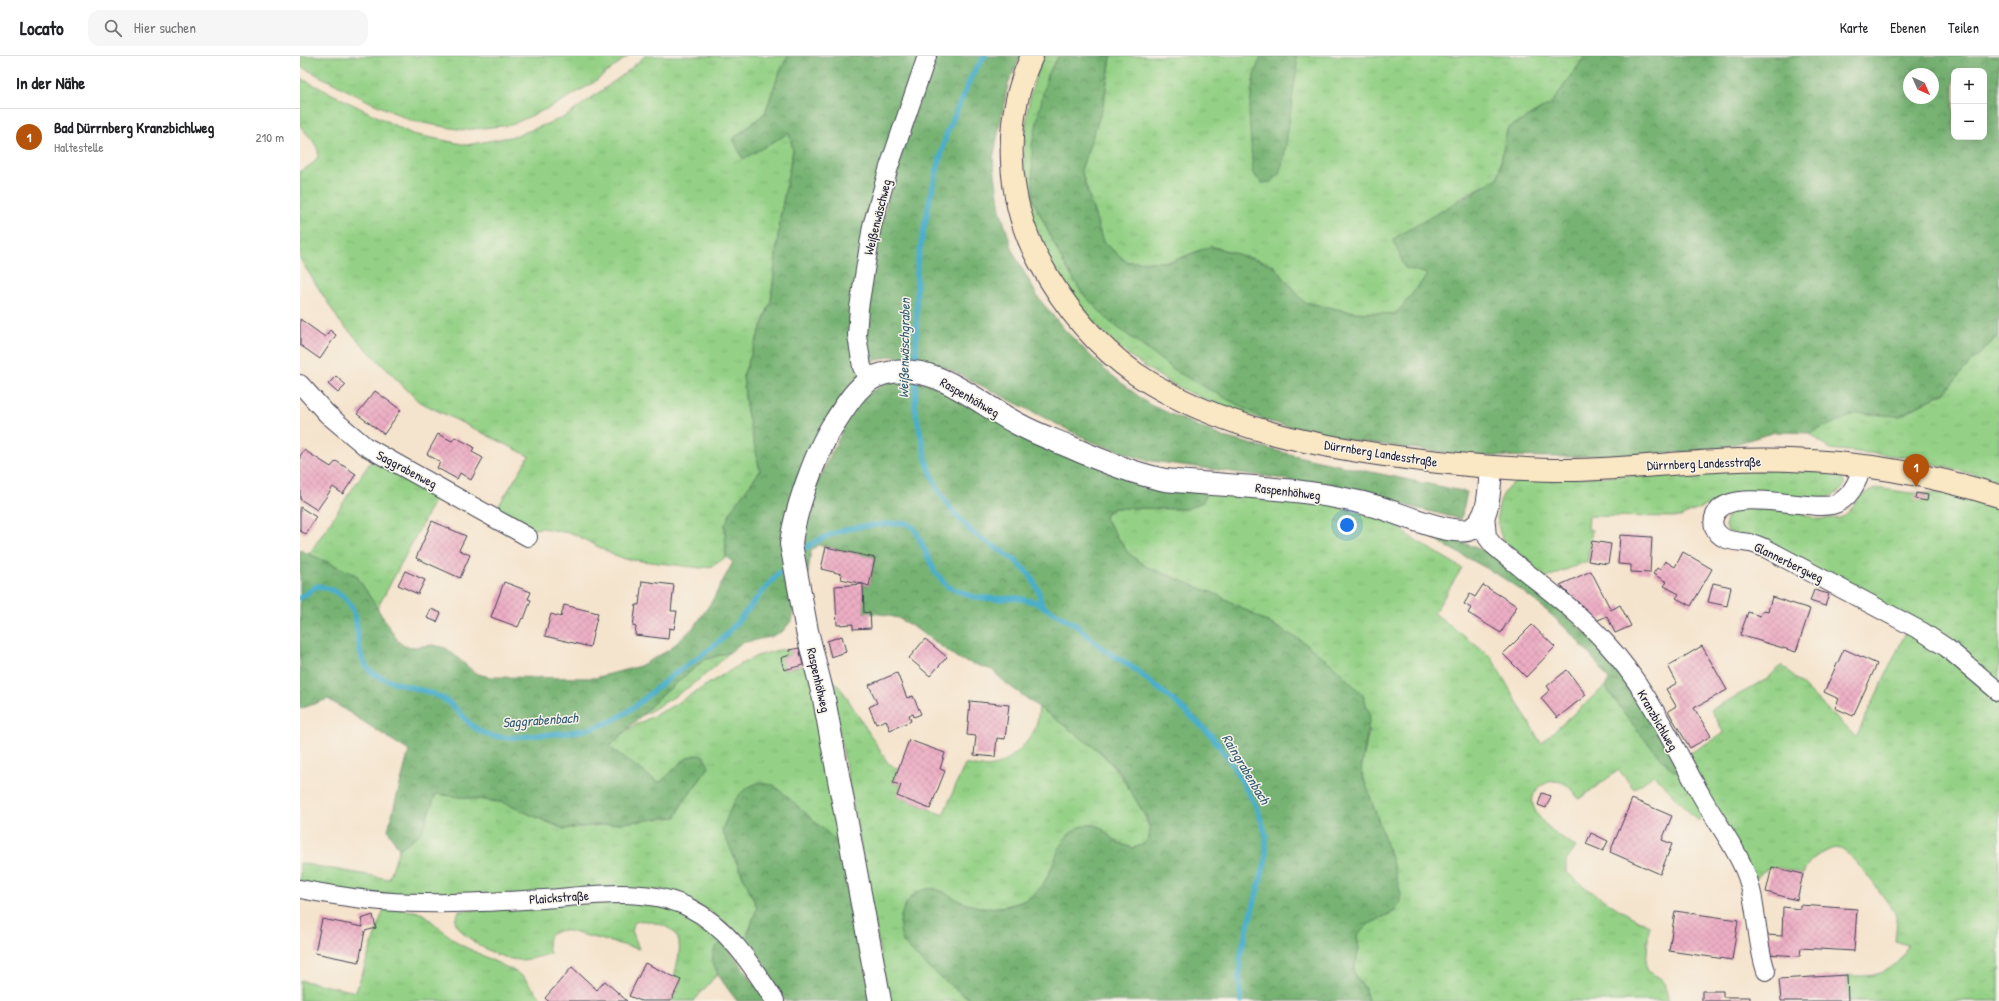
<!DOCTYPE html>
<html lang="de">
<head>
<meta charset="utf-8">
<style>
	body { margin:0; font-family:"Patrick Hand",sans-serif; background:#f6f6f6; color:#202124 }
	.controls { position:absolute; right:12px; top:12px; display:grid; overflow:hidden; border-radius:8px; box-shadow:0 4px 16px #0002 }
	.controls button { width:36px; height:36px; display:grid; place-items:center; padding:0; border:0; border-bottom:1px solid #e0e0e0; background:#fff; color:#202124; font:20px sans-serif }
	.compass { position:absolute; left:1603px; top:12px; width:36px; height:36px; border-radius:50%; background:#fff; box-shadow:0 4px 16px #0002; rotate:135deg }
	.you { position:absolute; left:1047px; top:469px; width:14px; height:14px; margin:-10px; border:3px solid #fff; border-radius:50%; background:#1a73e8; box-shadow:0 0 0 6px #1a73e833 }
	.badge { display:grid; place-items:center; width:26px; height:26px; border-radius:50%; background:#b45309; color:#fff; font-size:13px; font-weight:700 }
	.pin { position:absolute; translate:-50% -33px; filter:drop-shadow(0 1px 2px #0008) }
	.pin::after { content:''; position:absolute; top:21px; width:14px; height:12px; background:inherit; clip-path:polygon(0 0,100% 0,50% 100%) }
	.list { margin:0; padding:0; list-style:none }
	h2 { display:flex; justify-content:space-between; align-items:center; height:52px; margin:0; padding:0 16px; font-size:17px }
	h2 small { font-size:13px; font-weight:400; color:#757577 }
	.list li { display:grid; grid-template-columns:26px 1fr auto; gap:12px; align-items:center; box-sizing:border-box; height:56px; padding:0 16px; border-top:1px solid #e0e0e0 }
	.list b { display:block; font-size:15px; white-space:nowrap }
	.list p { margin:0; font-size:13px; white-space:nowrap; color:#757577 }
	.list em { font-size:13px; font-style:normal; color:#757577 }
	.icon { flex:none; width:22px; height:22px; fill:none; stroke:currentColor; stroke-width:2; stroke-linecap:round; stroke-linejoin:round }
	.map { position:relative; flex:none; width:1699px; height:945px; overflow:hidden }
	header { display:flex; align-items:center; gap:24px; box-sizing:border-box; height:56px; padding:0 20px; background:#fff; border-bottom:1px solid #e0e0e0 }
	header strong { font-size:19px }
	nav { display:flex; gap:22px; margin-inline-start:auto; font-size:14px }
	.search { width:280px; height:36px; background:#f6f6f6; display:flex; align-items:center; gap:10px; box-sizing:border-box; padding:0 14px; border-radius:12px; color:#757577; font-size:15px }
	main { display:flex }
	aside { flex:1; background:#fff }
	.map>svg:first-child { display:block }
	.grass { fill:url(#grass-tufts); stroke:#5b7a60 }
	.forest { fill:url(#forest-crowns); stroke:#4c6a57; fill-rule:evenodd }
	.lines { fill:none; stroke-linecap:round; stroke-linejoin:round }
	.stream { stroke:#4bafcb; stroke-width:5.5 }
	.building { fill:url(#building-cross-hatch) }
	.minor-casing { stroke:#423f51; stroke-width:20 }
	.tertiary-casing { stroke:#423f51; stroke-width:24 }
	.secondary-casing { stroke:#423f51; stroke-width:24 }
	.minor { stroke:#fff; stroke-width:18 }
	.tertiary { stroke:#fff; stroke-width:22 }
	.secondary { stroke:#fae7c3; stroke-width:22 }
	.labels { text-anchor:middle; stroke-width:3; stroke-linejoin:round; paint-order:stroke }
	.street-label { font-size:13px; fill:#22223b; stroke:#f7f3e8 }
	.water-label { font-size:14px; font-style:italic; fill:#325a75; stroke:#f7f3e8 }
</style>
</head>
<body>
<header>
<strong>Locato</strong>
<div class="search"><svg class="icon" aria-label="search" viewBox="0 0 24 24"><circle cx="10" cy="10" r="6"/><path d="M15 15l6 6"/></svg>Hier suchen</div>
<nav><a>Karte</a><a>Ebenen</a><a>Teilen</a></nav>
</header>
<main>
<aside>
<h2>In der Nähe<small></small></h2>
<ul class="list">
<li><span class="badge">1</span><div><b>Bad Dürrnberg Kranzbichlweg</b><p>Haltestelle</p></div><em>210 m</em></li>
</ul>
</aside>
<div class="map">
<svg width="1699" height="945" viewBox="0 0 1699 945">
	<defs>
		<pattern id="grass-tufts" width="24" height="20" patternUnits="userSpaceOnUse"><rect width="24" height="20" fill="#94d186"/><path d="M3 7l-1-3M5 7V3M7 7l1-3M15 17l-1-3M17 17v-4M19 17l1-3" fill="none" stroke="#7fb375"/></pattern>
		<pattern id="forest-crowns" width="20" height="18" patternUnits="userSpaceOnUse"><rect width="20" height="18" fill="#77b373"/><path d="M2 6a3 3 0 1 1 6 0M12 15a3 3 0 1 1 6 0" fill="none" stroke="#619160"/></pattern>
		<pattern id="building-cross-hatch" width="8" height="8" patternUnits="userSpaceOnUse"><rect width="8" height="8" fill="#edaec4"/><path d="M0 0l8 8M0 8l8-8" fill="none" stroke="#cb95a9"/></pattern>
	</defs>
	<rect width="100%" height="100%" fill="#f7f3e8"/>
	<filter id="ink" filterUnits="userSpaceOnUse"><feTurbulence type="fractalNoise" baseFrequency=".025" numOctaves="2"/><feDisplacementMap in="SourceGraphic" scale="8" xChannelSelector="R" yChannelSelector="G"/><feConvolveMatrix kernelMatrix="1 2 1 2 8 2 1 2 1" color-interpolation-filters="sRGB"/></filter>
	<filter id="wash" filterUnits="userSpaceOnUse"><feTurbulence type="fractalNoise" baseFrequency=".012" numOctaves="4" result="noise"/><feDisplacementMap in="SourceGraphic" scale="16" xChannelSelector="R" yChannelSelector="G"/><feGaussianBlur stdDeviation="0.9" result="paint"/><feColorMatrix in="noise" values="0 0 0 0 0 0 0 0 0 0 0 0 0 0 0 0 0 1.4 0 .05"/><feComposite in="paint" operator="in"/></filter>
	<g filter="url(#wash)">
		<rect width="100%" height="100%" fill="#f5e4cd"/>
		<!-- grass -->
		<g class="grass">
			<path d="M0 0H328L293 27 257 48 211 69 163 74 112 65 66 44 0 10Z"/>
			<path d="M345 0H488L478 20 465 57 433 83 489 77 493 94 480 162 471 245 443 320 446 350 460 415 425 469 426 501 413 510 401 512 325 503 310 497 274 478 242 472 227 474 196 454 229 400 118 345 40 266 0 203V115C31 101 16 88 0 70V22L112 78 167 89 215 80 265 61 323 19Z"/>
			<path d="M744 0H759L747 19 733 144 763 206 782 237 877 316 970 366C931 353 891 341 856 318 800 283 756 231 735 168 732 160 727 151 726 142 723 121 723 100 725 79 727 51 732 25 744 0Z"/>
			<path d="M810 0H1285L1252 47 1207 73 1198 122 1159 143 1128 218 1096 258 1051 256 1003 246 973 209 911 190 870 206H827L803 186 781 114 803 50 811 2Z"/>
			<path d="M1699 279V425L1605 401 1529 393 1510 377 1556 357 1600 360 1645 336 1669 308Z"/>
			<path d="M71 405 138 438 77 553 56 519 9 498Z"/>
			<path d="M1479 413 1538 416C1553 431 1538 438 1525 442H1425L1380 461 1289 460 1288 473 1292 474 1288 505 1243 523C1232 513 1218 503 1208 492 1192 471 1194 437 1218 424Z"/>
			<path d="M1576 432 1611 437H1649L1699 449V628L1428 475 1425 470 1428 459 1441 451 1489 455 1518 463 1539 462 1545 460 1562 439Z"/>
			<path d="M906 437 1006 442 1095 466 1109 480 1162 512 1134 557 1191 601 1241 687 1305 630C1326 660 1347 688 1372 714H1381L1404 759 1398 765 1354 719 1334 733 1319 714 1279 743C1274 737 1268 728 1261 726 1246 722 1227 736 1234 752 1242 770 1260 780 1276 791L1266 805V816C1292 838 1319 854 1349 870L1346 910 1348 915 1363 924 1369 945H1068L1065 933 1055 920 1054 913 1059 893 1057 880 1069 868 1095 855 1076 761 1061 714 1069 674 1002 585 918 539 847 511 828 497 805 462 807 456 815 452 887 453Z"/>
			<path d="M1607 574 1699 640V945H1548L1547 919C1574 923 1596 917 1608 889L1595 885 1597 864 1594 855C1584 842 1554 798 1540 793 1534 791 1529 794 1523 797 1512 802 1507 807 1503 818 1482 813 1469 804 1454 825L1385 700 1424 677 1411 654 1467 623 1482 609 1556 681Z"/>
			<path d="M478 594H489L490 599 481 602 484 614 511 608 548 795 422 774 457 851 446 884 414 858 365 834 189 841H86L0 830V807L89 823 99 793 121 777 136 738 201 746 264 773 376 761 381 750 409 711 364 723 360 726 356 725 309 691 326 674 369 652 439 609 457 600Z"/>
			<path d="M430 596C404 623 374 642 341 660L360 641 404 604Z"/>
			<path d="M529 619 544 637 588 707 598 713 593 727 601 729 597 740 643 759 665 708C674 710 684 712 693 710 710 706 730 686 736 670 738 664 738 657 739 651 759 666 782 680 801 697 814 708 857 768 849 783 846 789 839 790 833 792 827 790 820 788 814 784 806 779 802 768 791 769 759 770 755 818 736 837 730 844 718 847 709 849 694 853 681 852 667 848 656 845 644 837 634 832L604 887 626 908 673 945H589Z"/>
			<path d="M278 846 347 847 387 858 424 886 412 902 418 917 394 945H371L381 925 374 921C380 895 388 875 355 867 347 865 341 863 334 867L332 874 339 893 264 874C248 876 246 883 250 898 240 900 230 904 219 904 199 903 163 884 155 865L159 855Z"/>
			<path d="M84 852 115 855 123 858 159 888 214 915 223 921 244 945H0V924L56 936Z"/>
		</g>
		<!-- forest -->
		<g class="forest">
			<path d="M488 0H621L567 160 559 324 506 452 548 363 565 340 587 326 603 322 635 330 906 437 903 446 887 453 815 452 807 456 805 462 828 497 847 511 918 539 1002 585 1034 610 1063 639 1070 659 1061 714 1090 798 1101 838 1100 847 1095 855 1069 868 1057 880 1059 893 1054 913 1055 920 1065 933 1068 945H673C658 937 613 900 604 887 594 870 603 842 620 835 637 827 650 842 665 847 681 854 704 853 721 846 732 841 741 833 747 822 758 802 757 782 780 771 785 769 791 768 795 769 804 772 807 779 814 784 820 788 827 790 833 792L844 788 849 783 850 773 847 763 820 717 802 697 707 628 692 614 659 603 615 572 598 562 581 558 564 557 563 528 569 530 575 502 518 489 511 495 507 524 494 551 491 565 483 575 470 581 441 587 430 596 404 604 360 641 309 691 356 725 360 726C374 716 385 694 404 700L409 711 381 749 376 761 264 773 201 746 136 738 121 777 99 793 88 774 109 695 28 643 0 653V494L56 519 98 585 104 590 115 591 133 589 146 592 175 617 189 621 295 622 340 610 369 594 395 570 412 545 433 506 426 501 425 469 433 451 460 415 446 350 443 320 471 245 480 162 493 94 489 77 443 103 433 83 465 57 478 20Z"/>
			<path d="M635 0H721L708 28 693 103 700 154 714 198 739 243 764 273 805 314 850 349 923 381 1009 403 1167 436 1161 463 1071 441 977 422 845 404 792 386 649 313 591 300 568 307C567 291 565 274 567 258 573 168 606 84 635 0Z"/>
			<path d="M759 0H810L811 2 803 50 781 114 803 186 827 206H870L911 190 973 209 1004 246 1051 256 1096 258 1128 218 1105 212 1093 183 1198 122 1207 73 1252 47 1285 0H1699V279L1669 308 1645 336 1599 360 1556 357 1510 377 1475 376 1412 395 1265 401 1171 400 1054 385 970 366 877 316 809 265 782 237 763 206 733 144 732 89 747 19ZM1654 15H1684V81H1654ZM1609 18H1633V42H1609Z"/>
			<path d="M961 0H996L997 9 984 103 978 120 971 126 962 127 953 118 949 57 954 19Z"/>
			<path d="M1134 480 1160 485 1186 496 1216 514 1314 603 1381 714 1376 715 1372 714C1347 688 1326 660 1305 630L1309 624C1284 587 1250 554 1212 528 1190 513 1167 502 1144 489Z"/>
			<path d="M458 727 474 729 548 795 571 945H485L446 884 457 851 422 774C431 753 434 735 458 727Z"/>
			<path d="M424 886 467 945H437C427 931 396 897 424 886Z"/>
		</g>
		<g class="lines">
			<!-- stream -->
			<g class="stream">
				<path d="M616 313 617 208 630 142 646 79 673 17 685 0"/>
				<path d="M616 321 615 353 627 407 638 434 654 457 673 477 715 504 730 519 738 534 742 550"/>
				<path d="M505 492C539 470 566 469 606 467L615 473 635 516 648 531 674 541 696 543 717 542 735 546 776 569 803 593 832 611 880 650 910 678 929 703 957 752 966 779V803L941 896 939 921 941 945"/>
				<path d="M0 542 17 530C75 540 46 586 69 614 79 626 124 632 142 642 159 651 167 671 186 678 203 684 221 681 239 679 268 677 299 675 324 658 341 647 356 631 373 619 390 607 410 595 424 581 444 560 460 537 479 517"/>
			</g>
		</g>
		<g id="blocks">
			<!-- building -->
			<g class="building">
				<path d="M0 263 25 281 30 274 36 279 20 303 0 289Z"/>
				<path d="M36 320 46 329 38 337 28 328Z"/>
				<path d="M75 335 101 354 84 378 57 358Z"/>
				<path d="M138 378 152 385 155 381 174 391 172 396 183 402 171 424 160 417 157 423 137 412 140 406 127 398Z"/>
				<path d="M4 394 31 411 36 405 56 418 43 438 33 431 17 454 0 443V400Z"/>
				<path d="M1616 437 1628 439 1627 445 1615 443Z"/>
				<path d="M0 451 16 461 6 478 0 475Z"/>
				<path d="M132 465 166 480 159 494 170 499 160 522 116 502Z"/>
				<path d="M1320 479 1352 481 1350 517 1331 516V509L1318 508Z"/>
				<path d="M1292 485 1311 488 1308 508 1288 505Z"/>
				<path d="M526 491 575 502 569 530 563 528 564 557 570 556 571 572 553 573V568L537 569 535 530 563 528 541 523 542 518 521 513Z"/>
				<path d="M1383 496 1412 513 1391 550 1376 542 1379 538 1364 530 1367 526 1353 518 1357 512 1360 514 1365 505 1375 511Z"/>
				<path d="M105 515 125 524 118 538 98 529Z"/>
				<path d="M1291 515 1311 554 1320 549 1331 570 1315 577 1307 560 1296 565 1260 529Z"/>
				<path d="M342 525 374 529 371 555H377L374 573 369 572 368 583 335 579 336 571 333 570 336 549H339Z"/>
				<path d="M204 526 231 536 228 543 231 544 224 563 222 562 218 571 191 561Z"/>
				<path d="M1413 527 1431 531 1427 550 1408 546Z"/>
				<path d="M1183 529 1217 550 1201 577 1168 557 1171 552 1164 548 1170 538 1175 541Z"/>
				<path d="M1514 534 1529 538 1525 550 1510 545Z"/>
				<path d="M1472 541 1510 553 1496 596 1440 579 1448 556 1460 560 1463 554 1468 555Z"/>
				<path d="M264 549 298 557 290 591 245 580 251 558 261 561Z"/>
				<path d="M131 553 141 557 137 566 127 562Z"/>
				<path d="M1232 569 1255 591 1226 621 1203 598Z"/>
				<path d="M542 580 546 596 531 601 527 585Z"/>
				<path d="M625 583 647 601 630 620 609 602Z"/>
				<path d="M1402 590 1427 634 1394 652 1411 680 1390 692 1368 655 1376 650 1366 633 1377 627 1368 610Z"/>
				<path d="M499 592 503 609 484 614 481 602 490 599 489 594Z"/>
				<path d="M1544 593 1577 608 1553 660 1535 652 1539 643 1524 636Z"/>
				<path d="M1267 614 1286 639 1257 662 1241 642 1250 634 1247 630Z"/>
				<path d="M597 617 607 642 613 640 621 658 614 661 613 658 609 659 611 665 590 674 586 664 576 668 569 651 577 647 569 629Z"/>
				<path d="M670 645 709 649 705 683 697 682 695 701 674 699 676 680 667 679Z"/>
				<path d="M609 684 645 697 640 713 645 715 630 753 597 740 601 729 593 727Z"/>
				<path d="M1242 737 1251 740 1246 752 1238 749Z"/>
				<path d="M1332 743 1372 760 1362 784 1372 788 1360 818 1310 796Z"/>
				<path d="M1291 777 1308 785 1303 795 1286 788Z"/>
				<path d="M1472 811 1503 818 1497 844 1466 836Z"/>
				<path d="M1500 849 1557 853 1554 895 1501 892 1500 900 1465 898 1466 879 1482 880 1483 851 1500 853Z"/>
				<path d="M1375 855 1438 864 1432 904 1369 895Z"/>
				<path d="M73 859 76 872 65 875 59 906 15 897 22 863 63 871 61 863Z"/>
				<path d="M345 907 381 924 371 945H341L329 940Z"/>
				<path d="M272 911 297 934 305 925 327 945H248L245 942Z"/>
				<path d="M1547 919 1548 945H1481L1479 923Z"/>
				<path d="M1402 935H1423V941H1450V945H1402Z"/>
			</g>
		</g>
	</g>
	<g filter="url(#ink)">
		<use href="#blocks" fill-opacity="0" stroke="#423f51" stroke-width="1"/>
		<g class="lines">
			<!-- minor casing -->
			<g class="minor-casing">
				<g id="minor">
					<path d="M570 325 562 311 557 279 559 252 572 170 589 111 627 0"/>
					<path d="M0 328 27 358 65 390 228 481"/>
					<path d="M1562 411C1558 426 1549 445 1532 449 1507 455 1429 429 1415 459 1413 463 1413 467 1414 471 1421 488 1439 484 1454 488 1458 489 1461 491 1465 492L1623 576 1647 592 1699 636"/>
					<path d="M1185 458 1187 481 1193 489C1230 521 1272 549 1305 586 1346 630 1372 687 1401 739 1416 766 1435 789 1446 818 1458 848 1455 883 1466 915"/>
					<path d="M0 833C41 841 81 847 123 847 163 848 204 845 244 843 289 840 346 830 388 851 428 871 451 908 475 945"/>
				</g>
			</g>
			<!-- tertiary casing -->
			<g class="tertiary-casing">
				<path id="tertiary" d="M580 945 524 643 507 575 491 488C494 457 517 392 535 366 546 349 561 323 583 318 635 304 675 346 718 368 734 377 751 383 768 390 799 404 831 417 865 424 936 431 1009 431 1078 451 1098 457 1153 481 1171 473 1191 463 1189 431 1191 412"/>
			</g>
			<!-- secondary casing -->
			<g class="secondary-casing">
				<path id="secondary" d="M732 0C702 63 706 144 739 205 763 249 795 289 836 318 920 374 1023 392 1121 404 1173 410 1225 415 1277 414 1348 412 1419 401 1490 404 1560 406 1632 419 1699 440"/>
			</g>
			<!-- minor -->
			<use href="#minor" class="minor"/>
			<!-- tertiary -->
			<use href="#tertiary" class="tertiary"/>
			<!-- secondary -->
			<use href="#secondary" class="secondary"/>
		</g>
	</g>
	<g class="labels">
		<!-- street labels -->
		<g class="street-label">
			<text transform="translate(577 161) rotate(-76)" y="5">Weißenwäschweg</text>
			<text transform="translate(670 341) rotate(30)" y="5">Raspenhöhweg</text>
			<text transform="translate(1081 397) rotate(9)" y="5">Dürrnberg Landesstraße</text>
			<text transform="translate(1404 407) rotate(-2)" y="5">Dürrnberg Landesstraße</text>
			<text transform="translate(107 413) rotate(28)" y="5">Saggrabenweg</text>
			<text transform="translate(988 435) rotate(7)" y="5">Raspenhöhweg</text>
			<text transform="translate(1489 506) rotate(26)" y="5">Glannerbergweg</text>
			<text transform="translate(519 624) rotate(77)" y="5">Raspenhöhweg</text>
			<text transform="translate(1358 664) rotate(60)" y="5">Kranzbichlweg</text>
			<text transform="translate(259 841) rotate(-4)" y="5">Plaickstraße</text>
		</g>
		<!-- water labels -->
		<g class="water-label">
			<text transform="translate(604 292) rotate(-89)" y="5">Weißenwäschgraben</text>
			<text transform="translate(240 664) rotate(-4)" y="5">Saggrabenbach</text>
			<text transform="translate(946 713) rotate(59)" y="5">Raingrabenbach</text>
		</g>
	</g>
</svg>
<div class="controls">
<button>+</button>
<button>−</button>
</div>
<svg class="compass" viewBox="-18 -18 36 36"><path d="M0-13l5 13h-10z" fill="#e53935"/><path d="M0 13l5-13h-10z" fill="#757577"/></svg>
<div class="you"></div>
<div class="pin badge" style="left:1616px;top:431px">1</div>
</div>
</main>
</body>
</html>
